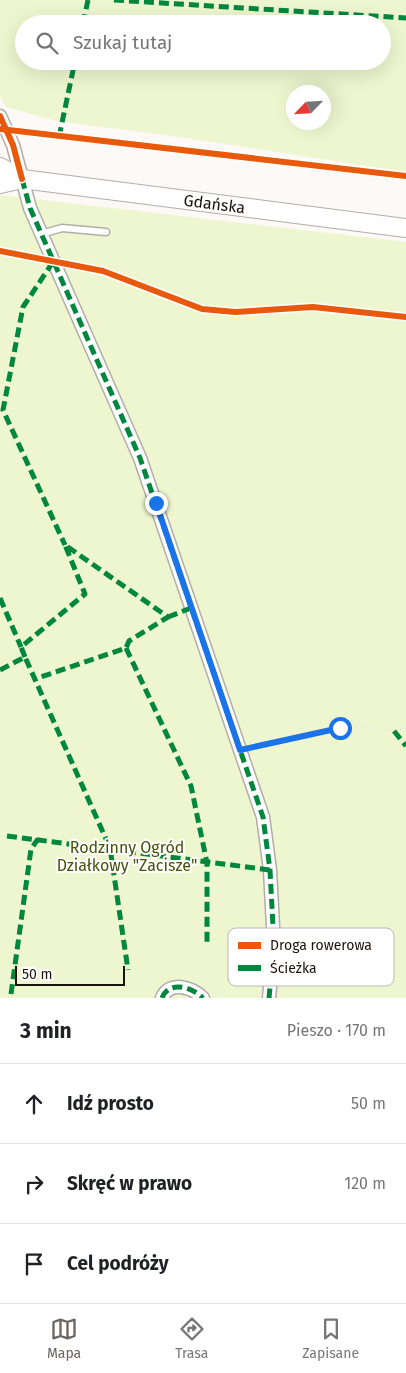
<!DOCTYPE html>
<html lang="pl">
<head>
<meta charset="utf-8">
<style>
	body { margin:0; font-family:"Fira Sans",sans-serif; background:#f6f6f6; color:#202124 }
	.compass { position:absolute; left:286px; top:85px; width:45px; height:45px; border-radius:50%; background:#fff; box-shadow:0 5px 20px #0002; rotate:245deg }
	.scale { position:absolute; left:15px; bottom:12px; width:110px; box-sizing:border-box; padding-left:5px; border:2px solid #1e130c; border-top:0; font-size:14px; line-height:18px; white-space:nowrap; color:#1e130c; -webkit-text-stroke:4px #fff; paint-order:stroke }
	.stop { position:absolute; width:15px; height:15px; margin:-11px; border:4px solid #1a73e8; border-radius:50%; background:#fff }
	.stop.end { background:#1a73e8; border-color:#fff; box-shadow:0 1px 5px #0008 }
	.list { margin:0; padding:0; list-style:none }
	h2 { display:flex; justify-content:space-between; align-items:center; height:65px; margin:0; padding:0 20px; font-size:21px }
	h2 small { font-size:16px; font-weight:400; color:#757577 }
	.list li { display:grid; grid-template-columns:32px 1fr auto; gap:15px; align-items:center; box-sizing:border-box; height:80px; padding:0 20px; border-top:1px solid #e0e0e0 }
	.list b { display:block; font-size:19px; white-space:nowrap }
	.list em { font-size:16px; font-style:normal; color:#757577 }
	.icon { flex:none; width:28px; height:28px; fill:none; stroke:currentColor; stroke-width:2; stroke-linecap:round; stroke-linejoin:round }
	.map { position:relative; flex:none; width:406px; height:998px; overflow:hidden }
	.search { position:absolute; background:#fff; box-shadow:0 5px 20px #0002; left:15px; right:15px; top:15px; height:55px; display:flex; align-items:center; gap:12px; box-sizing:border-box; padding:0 18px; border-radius:28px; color:#757577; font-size:19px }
	.sheet { height:305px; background:#fff }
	nav { display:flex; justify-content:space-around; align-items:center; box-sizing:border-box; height:70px; border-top:1px solid #e0e0e0; background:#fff; font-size:14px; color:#757577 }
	nav a { display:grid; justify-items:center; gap:2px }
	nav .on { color:#6c645e }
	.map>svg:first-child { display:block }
	.green { fill:#eef6cf; fill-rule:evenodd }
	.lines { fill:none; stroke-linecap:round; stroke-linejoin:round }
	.lane-casing { stroke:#b3ada8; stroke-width:9 }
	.street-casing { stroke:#b3ada8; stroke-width:15 }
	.secondary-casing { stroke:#b3ada8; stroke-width:20 }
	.path { stroke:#e6e5e4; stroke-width:2.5; stroke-dasharray:1 4; stroke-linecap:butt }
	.lane { stroke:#fffefe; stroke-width:6 }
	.street { stroke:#fffefe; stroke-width:12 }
	.secondary { stroke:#fffefe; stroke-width:18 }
	.quiet { stroke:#00873e; stroke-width:5; stroke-dasharray:10 5; stroke-linecap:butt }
	.cycleway-casing { stroke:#fff; stroke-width:9 }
	.cycleway { stroke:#e8590c; stroke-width:6 }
	.route { stroke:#1a73e8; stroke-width:6 }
	.labels { text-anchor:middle; stroke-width:4; stroke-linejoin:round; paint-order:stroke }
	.street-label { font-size:16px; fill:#1e130c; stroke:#fff }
	.park-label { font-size:16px; fill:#46520b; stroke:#fff }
	.key { fill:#fff; stroke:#bcb8b6; stroke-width:1 }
	.key-label { font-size:14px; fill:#1e130c }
</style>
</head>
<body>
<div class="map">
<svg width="406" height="998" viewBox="0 0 406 998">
	<rect width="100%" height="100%" fill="#fcf9f7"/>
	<!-- green -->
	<g class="green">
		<path d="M0 0H406V172L179 137 57 121 6 107 0 96ZM24 24H382V61H24ZM324 92V122H294V92Z"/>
		<path d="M0 195 406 242V998H0Z"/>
	</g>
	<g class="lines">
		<!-- lane casing -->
		<g class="lane-casing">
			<path id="lane" d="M41 234 62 228 106 232"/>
		</g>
		<!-- street casing -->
		<g class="street-casing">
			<g id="street">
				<path d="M0 116 13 145 30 208 140 458 263 817 270 870 274 945 269 998"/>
				<path d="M162 998C169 980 192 987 203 998"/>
			</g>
		</g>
		<!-- secondary casing -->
		<g class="secondary-casing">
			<g id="secondary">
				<path id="s1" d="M0 167 22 179 406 228"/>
				<path d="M0 184 22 179"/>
			</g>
		</g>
		<!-- path -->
		<path class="path" d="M253 747 340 728 370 726 394 731 406 728"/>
		<!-- lane -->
		<use href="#lane" class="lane"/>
		<!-- street -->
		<use href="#street" class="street"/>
		<!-- secondary -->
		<use href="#secondary" class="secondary"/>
		<!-- quiet -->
		<g class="quiet">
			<path d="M114 0 406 18"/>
			<path d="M83 24 88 0"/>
			<path d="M59 137 75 61"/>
			<path d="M22 179 30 208 140 458 263 817 270 870 274 945 269 998"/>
			<path d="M53 262 23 307 3 410 65 545"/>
			<path d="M0 598 21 647"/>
			<path d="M168 617 191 608"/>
			<path d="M126 648 191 786 207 863V946"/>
			<path d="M25 657 21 647 85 594 65 545 168 617 129 641 126 648 35 679"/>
			<path d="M0 670 25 657 110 848 128 970"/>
			<path d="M394 731 406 746"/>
			<path d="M7 836 270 870"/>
			<path d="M11 994 31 849 38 839"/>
			<path d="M162 998C169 980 192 987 203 998"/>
		</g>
		<!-- cycleway casing -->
		<g class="cycleway-casing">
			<g id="cycleway">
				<path d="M0 116 13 145 22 179"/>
				<path d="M0 129 406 176"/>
				<path d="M0 251 103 271 202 309 235 312 313 307 406 317"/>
			</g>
		</g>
		<!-- cycleway -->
		<use href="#cycleway" class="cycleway"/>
	</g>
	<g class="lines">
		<!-- route -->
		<path class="route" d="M156 503 240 750 340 728"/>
	</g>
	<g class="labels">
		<!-- street labels -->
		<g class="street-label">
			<text dy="6" stroke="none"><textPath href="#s1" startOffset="219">Gdańska</textPath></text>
		</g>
		<!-- park labels -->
		<g class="park-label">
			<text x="127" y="853">Rodzinny Ogród<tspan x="127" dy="18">Działkowy "Zacisze"</tspan></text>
		</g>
	</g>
	<!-- legend -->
	<rect x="228" y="928" width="166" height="58" rx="8" class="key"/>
	<rect x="238" y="942" width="23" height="7" fill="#e8590c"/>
	<rect x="238" y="965" width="23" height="6" fill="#00873e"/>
	<g class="key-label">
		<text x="270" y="950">Droga rowerowa</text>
		<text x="270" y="973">Ścieżka</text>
	</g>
</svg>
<svg class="compass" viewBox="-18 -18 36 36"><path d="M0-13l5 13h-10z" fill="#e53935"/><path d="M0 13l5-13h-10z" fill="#757577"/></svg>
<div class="scale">50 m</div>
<div class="stop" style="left:340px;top:728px"></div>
<div class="stop end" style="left:156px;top:503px"></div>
<div class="search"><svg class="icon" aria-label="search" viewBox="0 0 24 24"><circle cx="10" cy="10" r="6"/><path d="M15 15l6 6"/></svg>Szukaj tutaj</div>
</div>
<section class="sheet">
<h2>3 min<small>Pieszo · 170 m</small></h2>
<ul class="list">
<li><svg class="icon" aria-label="ahead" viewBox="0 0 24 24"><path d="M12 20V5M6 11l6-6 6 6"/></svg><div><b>Idź prosto</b></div><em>50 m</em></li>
<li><svg class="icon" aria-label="right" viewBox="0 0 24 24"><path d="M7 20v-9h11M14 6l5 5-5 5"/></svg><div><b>Skręć w prawo</b></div><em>120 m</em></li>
<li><svg class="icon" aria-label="arrive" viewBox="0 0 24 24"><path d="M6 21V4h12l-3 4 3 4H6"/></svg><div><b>Cel podróży</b></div></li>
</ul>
</section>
<nav>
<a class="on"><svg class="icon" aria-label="map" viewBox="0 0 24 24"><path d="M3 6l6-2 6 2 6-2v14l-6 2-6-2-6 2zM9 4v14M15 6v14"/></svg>Mapa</a>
<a><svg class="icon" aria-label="directions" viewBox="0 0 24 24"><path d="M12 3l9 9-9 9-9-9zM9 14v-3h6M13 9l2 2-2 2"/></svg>Trasa</a>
<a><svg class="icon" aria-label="saved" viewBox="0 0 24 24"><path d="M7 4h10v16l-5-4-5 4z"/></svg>Zapisane</a>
</nav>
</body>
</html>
